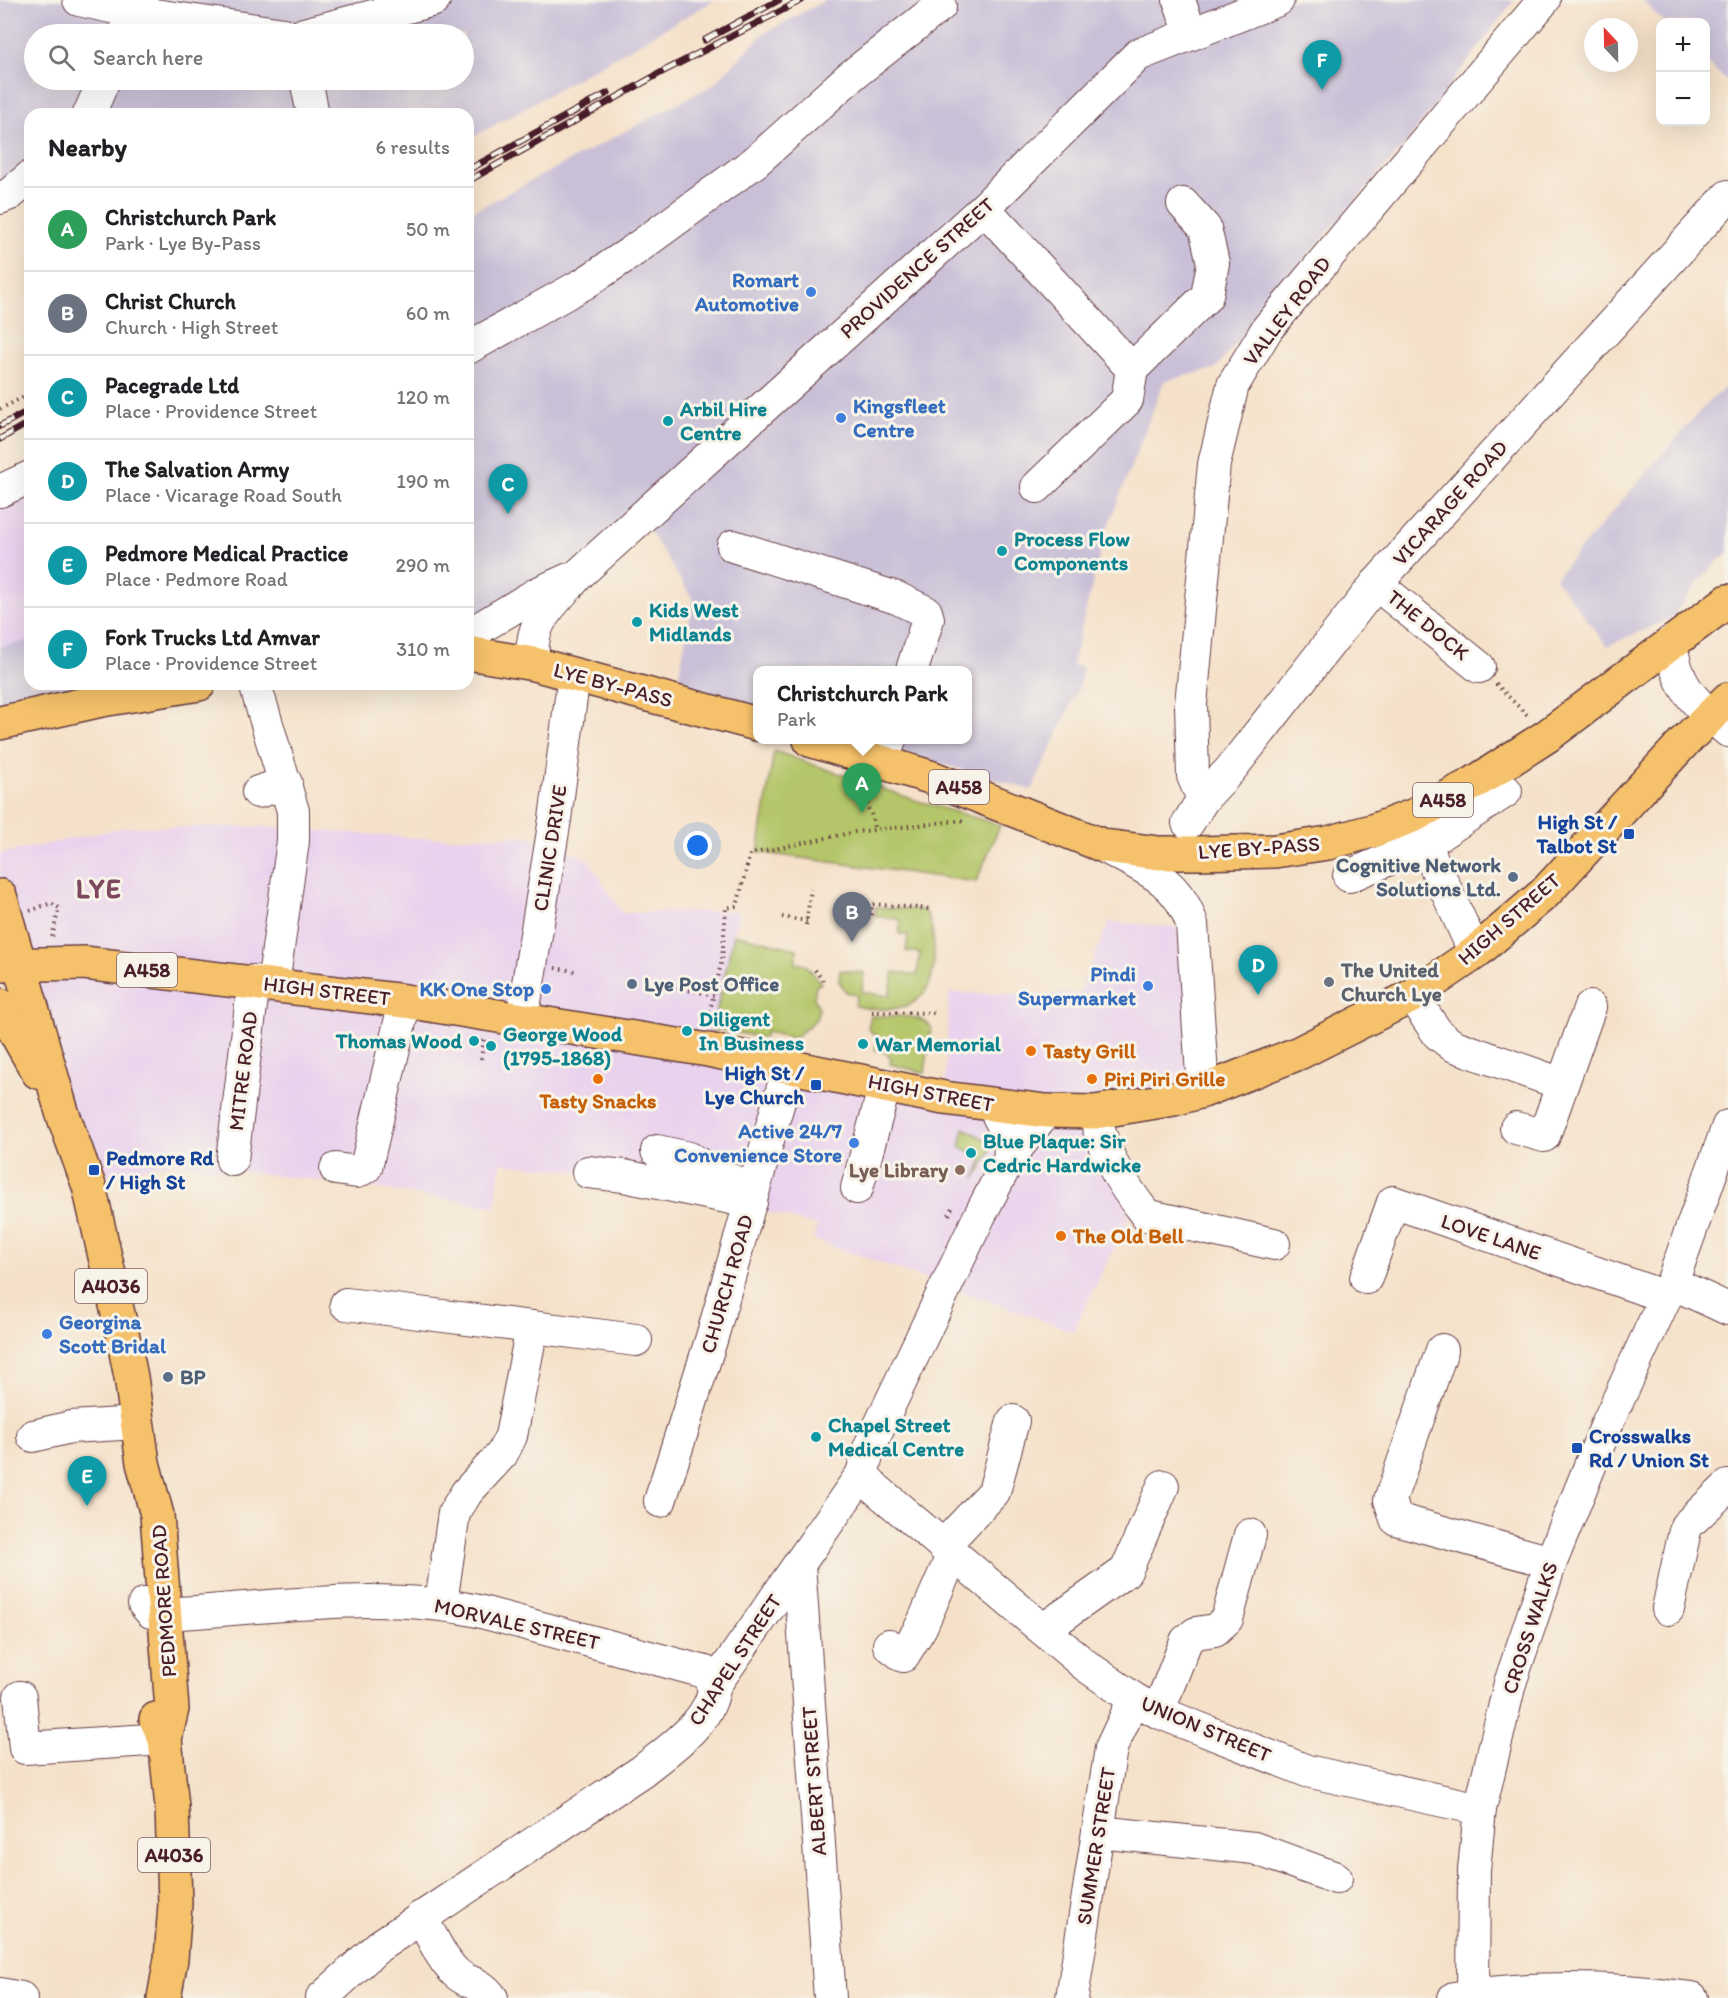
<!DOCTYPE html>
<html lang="en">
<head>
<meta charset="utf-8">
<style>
	body { margin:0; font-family:Itim,sans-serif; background:#f6f6f6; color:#202124 }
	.controls { position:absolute; right:18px; top:18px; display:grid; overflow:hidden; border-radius:12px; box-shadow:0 6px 24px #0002 }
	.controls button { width:54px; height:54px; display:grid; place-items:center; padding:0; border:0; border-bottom:2px solid #e0e0e0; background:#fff; color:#202124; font:30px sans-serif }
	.compass { position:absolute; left:1584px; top:18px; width:54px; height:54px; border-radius:50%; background:#fff; box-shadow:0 6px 24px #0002; rotate:338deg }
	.you { position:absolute; left:698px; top:846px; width:21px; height:21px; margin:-15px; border:4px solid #fff; border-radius:50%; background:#1a73e8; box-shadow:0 0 0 9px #1a73e833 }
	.badge { display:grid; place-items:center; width:39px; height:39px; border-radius:50%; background:#b5179e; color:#fff; font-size:20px; font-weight:700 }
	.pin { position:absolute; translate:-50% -50px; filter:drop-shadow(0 2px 3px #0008) }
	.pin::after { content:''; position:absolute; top:32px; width:21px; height:18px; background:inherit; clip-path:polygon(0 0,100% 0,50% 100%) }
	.popup { position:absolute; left:753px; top:666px; width:219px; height:78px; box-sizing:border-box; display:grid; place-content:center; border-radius:12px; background:#fff; filter:drop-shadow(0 2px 4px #0005); font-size:20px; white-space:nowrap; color:#757577 }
	.popup b { font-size:22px; color:#202124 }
	.popup::after { content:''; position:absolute; left:50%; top:100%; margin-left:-12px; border:12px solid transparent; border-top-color:#fff }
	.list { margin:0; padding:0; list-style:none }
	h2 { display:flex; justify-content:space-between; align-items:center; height:78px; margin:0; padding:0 24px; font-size:26px }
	h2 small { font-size:20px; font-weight:400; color:#757577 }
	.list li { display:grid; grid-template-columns:39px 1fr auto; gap:18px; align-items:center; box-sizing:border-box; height:84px; padding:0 24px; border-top:2px solid #e0e0e0 }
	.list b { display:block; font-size:22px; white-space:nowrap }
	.list p { margin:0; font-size:20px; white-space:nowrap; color:#757577 }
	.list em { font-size:20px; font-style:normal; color:#757577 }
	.icon { flex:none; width:33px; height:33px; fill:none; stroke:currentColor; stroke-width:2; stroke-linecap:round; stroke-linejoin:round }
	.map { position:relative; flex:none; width:1728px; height:1998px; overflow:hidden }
	.search { position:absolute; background:#fff; box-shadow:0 6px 24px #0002; left:24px; top:24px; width:450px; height:66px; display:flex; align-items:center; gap:15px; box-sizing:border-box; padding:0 21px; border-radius:33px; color:#757577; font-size:22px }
	.panel { position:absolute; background:#fff; box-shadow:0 6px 24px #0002; left:24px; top:108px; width:450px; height:582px; border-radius:18px }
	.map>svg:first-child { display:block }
	.built { fill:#e9d2ed }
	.industrial { fill:#c9bfd7; fill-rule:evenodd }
	.green { fill:#b4c669; stroke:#7f724a; stroke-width:1.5 }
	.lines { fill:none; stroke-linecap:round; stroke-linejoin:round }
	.minor-casing { stroke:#643c43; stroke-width:34 }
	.highway-casing { stroke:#643c43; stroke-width:36 }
	.path { stroke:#643c43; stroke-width:4; stroke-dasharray:1.5 4.5; stroke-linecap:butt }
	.minor { stroke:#fff; stroke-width:32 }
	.highway { stroke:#f5c16b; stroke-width:33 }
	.rail-casing { stroke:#4a1f2b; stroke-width:7 }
	.rail { stroke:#f7f3e8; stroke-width:4.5; stroke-dasharray:14; stroke-linecap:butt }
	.shop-dot { fill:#3f7fe0; stroke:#f7f3e8; stroke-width:2 }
	.culture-dot { fill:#0f9aa8; stroke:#f7f3e8; stroke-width:2 }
	.transit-dot { fill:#1a4fb4; stroke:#f7f3e8; stroke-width:2 }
	.service-dot { fill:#5c6f8a; stroke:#f7f3e8; stroke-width:2 }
	.worship-dot { fill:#6b7280; stroke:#f7f3e8; stroke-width:2 }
	.food-dot { fill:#e8710a; stroke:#f7f3e8; stroke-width:2 }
	.education-dot { fill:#8d6e63; stroke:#f7f3e8; stroke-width:2 }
	.labels { text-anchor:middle; stroke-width:6; stroke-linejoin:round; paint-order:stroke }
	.shield { fill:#f7f3e8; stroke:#7e5f64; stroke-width:1.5 }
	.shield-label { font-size:20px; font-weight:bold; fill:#4a1f2b }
	.street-label { font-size:21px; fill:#4a1f2b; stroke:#f7f3e8 }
	.shop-label { font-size:21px; font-weight:bold; fill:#366cbe; stroke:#f7f3e8; text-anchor:end }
	.culture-label { font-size:21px; font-weight:bold; fill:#0d838f; stroke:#f7f3e8; text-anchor:start }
	.transit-label { font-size:21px; font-weight:bold; fill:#164399; stroke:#f7f3e8; text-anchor:end }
	.service-label { font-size:21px; font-weight:bold; fill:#4e5e75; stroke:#f7f3e8; text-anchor:start }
	.worship-label { font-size:21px; font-weight:bold; fill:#5b616d; stroke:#f7f3e8; text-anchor:start }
	.food-label { font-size:21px; font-weight:bold; fill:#c56008; stroke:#f7f3e8; text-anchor:start }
	.education-label { font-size:21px; font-weight:bold; fill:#785e54; stroke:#f7f3e8; text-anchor:end }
	.district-label { font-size:27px; font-weight:bold; letter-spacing:1.5px; fill:#7e485e; stroke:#f7f3e8 }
</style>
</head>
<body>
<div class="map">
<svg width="1728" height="1998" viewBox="0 0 1728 1998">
	<rect width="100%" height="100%" fill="#f7f3e8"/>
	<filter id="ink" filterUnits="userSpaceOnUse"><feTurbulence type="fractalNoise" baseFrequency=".0167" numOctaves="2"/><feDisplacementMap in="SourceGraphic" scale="12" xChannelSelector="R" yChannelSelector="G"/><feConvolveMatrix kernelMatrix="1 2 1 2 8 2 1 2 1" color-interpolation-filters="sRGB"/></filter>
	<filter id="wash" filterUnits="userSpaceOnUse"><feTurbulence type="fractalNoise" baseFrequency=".008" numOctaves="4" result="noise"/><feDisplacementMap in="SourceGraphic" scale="24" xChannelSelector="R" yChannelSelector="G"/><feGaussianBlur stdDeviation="1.35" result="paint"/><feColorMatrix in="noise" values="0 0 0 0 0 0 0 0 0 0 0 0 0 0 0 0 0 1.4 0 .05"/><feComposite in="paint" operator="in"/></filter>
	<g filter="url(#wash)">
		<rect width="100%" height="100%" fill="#f5e1c9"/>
		<!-- built -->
		<g class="built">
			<path d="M30 492V641L0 648V504Z"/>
			<path d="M127 827H270L419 838 525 836 587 858 622 913 739 911 708 1050 945 1086 949 993 1079 994 1109 922 1176 927 1200 1045 1203 1091 1096 1112 1129 1218 1073 1331 813 1239 817 1226 641 1178 501 1163 495 1207 349 1184 172 1163 133 1170 89 1186 0 961V854Z"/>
		</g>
		<!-- industrial -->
		<g class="industrial">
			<path d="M0 0H715L468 140V114H30V177L0 197ZM34 34H464V80H34Z"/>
			<path d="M826 0H1514L1407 142 1303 261 1215 369 1164 381 1104 537 1072 665 1083 667 1079 687 1032 790 860 740H967V670H757V709L677 685 693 600 642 518 468 625V214L713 85 763 34Z"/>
			<path d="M1642 0H1728V82L1706 62V22H1664Z"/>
			<path d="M1728 385V554L1720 559 1697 584 1671 618 1607 646 1555 578 1707 403Z"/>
			<path d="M30 640V684H142L0 713V647Z"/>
		</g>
		<!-- green -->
		<g class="green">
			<path d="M774 751 918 801 1000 825 976 882 758 852Z"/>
			<path d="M876 907 924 910C933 923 933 936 934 951 936 1005 903 1016 855 1006L857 995 846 992 839 981 840 970 864 973 862 992 889 996 894 972 917 975 920 953 906 951 908 935 899 934 901 920 875 916Z"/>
			<path d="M734 934 797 949 795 963 806 965 821 983 816 986 814 998 819 1008 816 1019 795 1038 766 1032 764 1038 722 1030 712 1031Z"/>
			<path d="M871 1016C889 1017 919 1012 931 1027L925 1073 890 1064 891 1059 885 1052 875 1050 878 1039 868 1028Z"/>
			<path d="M964 1128 990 1142V1152L975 1179 983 1158 960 1147Z"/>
		</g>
	</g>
	<g filter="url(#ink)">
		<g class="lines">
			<!-- minor casing -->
			<g class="minor-casing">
				<g id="minor">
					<path d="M79 0 134 12"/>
					<path d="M1179 0 1191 34"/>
					<path d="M124 34 134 12 284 34"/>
					<path d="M304 34 434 0"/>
					<path d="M306 80 313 114"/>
					<path d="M89 114 104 80"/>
					<path d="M0 198 10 194 30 177"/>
					<path d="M984 208 1132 369 1127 400 1037 487"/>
					<path d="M468 348 585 283 633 251 755 162 851 76 940 6"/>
					<path d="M1132 369 1207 296 1213 263 1205 228 1183 204"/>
					<path d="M0 491 30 477"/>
					<path d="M733 546 897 598 926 612 928 619 912 670"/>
					<path d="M1376 584 1479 667"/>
					<path d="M468 635 538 593 569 579"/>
					<path d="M1671 642C1676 688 1695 702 1728 731"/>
					<path d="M534 664C526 622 553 605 578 575L984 208 1138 55 1278 0"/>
					<path d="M255 684 293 811V841L273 985"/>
					<path d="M883 760 890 740"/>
					<path d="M258 792 286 783"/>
					<path d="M1203 799 1193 776 1191 704 1214 464 1233 385 1267 329 1544 0"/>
					<path d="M1188 823 1203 799 1230 770 1376 584 1728 196"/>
					<path d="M1425 844 1475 953"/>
					<path d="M1105 847C1143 868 1178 879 1192 924L1203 1091"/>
					<path d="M1349 876 1425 844 1506 791"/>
					<path d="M1412 996 1438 1034 1452 1045 1562 1084"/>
					<path d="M522 1020 555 819 574 675"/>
					<path d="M993 1106 1009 1137 1010 1157"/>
					<path d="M1095 1112C1102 1152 1121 1183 1146 1215L1274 1244"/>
					<path d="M1516 1128 1544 1136 1590 1007"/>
					<path d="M657 1151 689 1158 715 1174 748 1187"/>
					<path d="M232 1160 254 981"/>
					<path d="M336 1169 357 1172 366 1167 405 1001"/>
					<path d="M588 1172 624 1176 751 1202"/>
					<path d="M857 1188 885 1085"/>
					<path d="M1366 1278 1393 1202 1666 1297"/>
					<path d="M1672 1283 1728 1309"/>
					<path d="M346 1304 636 1340"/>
					<path d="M1442 1350 1390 1500 1396 1519 1551 1562"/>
					<path d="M33 1436 71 1427 137 1423"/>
					<path d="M862 1474 876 1489 1085 1665 1134 1699 1158 1712 1307 1771 1480 1809"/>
					<path d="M660 1501 712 1337 789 1066"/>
					<path d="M943 1546 994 1492 1013 1421"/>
					<path d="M799 1564 830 1998"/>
					<path d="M441 1603 454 1513 467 1492 502 1454 511 1436 532 1327"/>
					<path d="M144 1604 151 1612 165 1614C269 1608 376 1590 478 1611L705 1672 714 1686"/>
					<path d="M1668 1609 1686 1526 1728 1486"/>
					<path d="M1044 1629 1126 1571 1163 1486"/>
					<path d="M889 1645 903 1656 921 1627 953 1554"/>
					<path d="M20 1697 25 1748 165 1739"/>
					<path d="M1158 1712 1186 1641 1196 1633 1215 1630 1227 1619 1250 1535"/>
					<path d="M1098 1832 1254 1848 1336 1878"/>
					<path d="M421 1917C431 1934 440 1957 454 1971 468 1986 477 1978 492 1998"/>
					<path d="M0 1994 21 1998"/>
					<path d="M1473 1995 1474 1870 1480 1809 1510 1683 1551 1562 1607 1424 1672 1283 1728 1126"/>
					<path d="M322 1998 379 1946 642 1771C667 1751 713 1720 714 1686L862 1474 869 1448 979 1217 1010 1157 1046 1111"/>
					<path d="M1072 1998 1111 1748 1134 1699"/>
					<path d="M1454 1998C1532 1985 1614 1987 1692 1998"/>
				</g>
			</g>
			<!-- highway casing -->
			<g class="highway-casing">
				<g id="highway">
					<path d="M468 653 534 664 757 724"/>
					<path d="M0 723 102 700 199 684"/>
					<path d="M810 740 933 778 1104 846 1159 853H1197L1275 851 1328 843 1372 831 1415 815 1474 783 1547 736 1728 601"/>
					<path d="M0 896 62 1112 89 1186 121 1327 131 1377 143 1463 157 1515 172 1709 165 1739"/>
					<path d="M0 965 84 963 405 1001 708 1050 944 1098 1046 1111 1095 1112 1174 1099 1203 1091 1299 1053 1412 996 1475 953 1545 893 1683 743 1728 699"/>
					<path d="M0 1005 38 1072"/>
					<path d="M156 1719 165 1739 172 1807 175 1904 171 1959 164 1998"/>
				</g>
			</g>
			<!-- path -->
			<g class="path">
				<path d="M0 409 30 394"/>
				<path d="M1496 684 1529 717"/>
				<path d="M870 785 867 806 873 818 874 830"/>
				<path d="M30 911 51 903 59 908 52 937"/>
				<path d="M871 915 872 904 930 909"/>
				<path d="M782 917 807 921"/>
				<path d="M806 925 811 889"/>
				<path d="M555 968 575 971"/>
				<path d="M815 970 824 982"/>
				<path d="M677 988 714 995"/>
				<path d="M872 1012 936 1013"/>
				<path d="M707 1023 722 960 726 908 737 906 750 854 855 832 965 820"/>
				<path d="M877 1043 883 1045"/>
				<path d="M481 1059 484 1039"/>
				<path d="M949 1215 953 1205"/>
			</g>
			<!-- minor -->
			<use href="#minor" class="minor"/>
			<!-- highway -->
			<use href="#highway" class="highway"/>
			<!-- rail casing -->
			<g class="rail-casing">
				<g id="rail">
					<path d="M705 40 779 0"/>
					<path d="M468 170 608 93"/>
					<path d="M468 181 662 72 802 0"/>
					<path d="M0 426 30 410"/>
					<path d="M0 439 30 422"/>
				</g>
			</g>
			<!-- rail -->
			<use href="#rail" class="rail"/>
		</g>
	</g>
	<!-- markers -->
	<g class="shop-dot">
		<circle cx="811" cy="292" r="6"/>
		<circle cx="841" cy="418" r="6"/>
		<circle cx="1148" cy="986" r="6"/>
		<circle cx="546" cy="989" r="6"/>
		<circle cx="854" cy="1143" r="6"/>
		<circle cx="47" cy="1334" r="6"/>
	</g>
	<g class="culture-dot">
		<circle cx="668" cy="421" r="6"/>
		<circle cx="1002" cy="551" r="6"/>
		<circle cx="637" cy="622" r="6"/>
		<circle cx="687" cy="1031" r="6"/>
		<circle cx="474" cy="1041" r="6"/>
		<circle cx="863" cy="1044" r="6"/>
		<circle cx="491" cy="1046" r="6"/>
		<circle cx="971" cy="1153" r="6"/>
		<circle cx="816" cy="1437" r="6"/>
	</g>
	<g class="transit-dot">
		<rect x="1623" y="828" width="12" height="12" rx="3"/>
		<rect x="810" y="1079" width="12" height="12" rx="3"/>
		<rect x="88" y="1164" width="12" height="12" rx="3"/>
		<rect x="1571" y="1442" width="12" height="12" rx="3"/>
	</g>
	<g class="service-dot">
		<circle cx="1513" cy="877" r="6"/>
		<circle cx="632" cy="984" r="6"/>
		<circle cx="168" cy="1377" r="6"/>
	</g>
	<circle class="worship-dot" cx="1329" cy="982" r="6"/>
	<g class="food-dot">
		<circle cx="1031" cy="1051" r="6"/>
		<circle cx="598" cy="1079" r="6"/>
		<circle cx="1092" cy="1079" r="6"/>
		<circle cx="1061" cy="1236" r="6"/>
	</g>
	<circle class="education-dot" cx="960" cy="1170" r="6"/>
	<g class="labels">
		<!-- shield labels -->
		<g class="shield">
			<rect x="929" y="770" width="60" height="34" rx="4.5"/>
			<rect x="1413" y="783" width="60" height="34" rx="4.5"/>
			<rect x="117" y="953" width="60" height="34" rx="4.5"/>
			<rect x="75" y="1269" width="72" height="34" rx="4.5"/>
			<rect x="138" y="1838" width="72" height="34" rx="4.5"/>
		</g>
		<g class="shield-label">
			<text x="959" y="794">A458</text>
			<text x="1443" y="807">A458</text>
			<text x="147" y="977">A458</text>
			<text x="111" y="1293">A4036</text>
			<text x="174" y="1862">A4036</text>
		</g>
		<!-- street labels -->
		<g class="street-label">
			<text transform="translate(917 268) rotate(-42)" y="7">PROVIDENCE STREET</text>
			<text transform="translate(1287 311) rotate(-53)" y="7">VALLEY ROAD</text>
			<text transform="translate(1450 503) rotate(-48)" y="7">VICARAGE ROAD</text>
			<text transform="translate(1428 625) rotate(39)" y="7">THE DOCK</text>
			<text transform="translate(613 685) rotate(15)" y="7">LYE BY-PASS</text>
			<text transform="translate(550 848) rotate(-81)" y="7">CLINIC DRIVE</text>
			<text transform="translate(1259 848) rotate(-4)" y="7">LYE BY-PASS</text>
			<text transform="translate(1509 919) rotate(-41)" y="7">HIGH STREET</text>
			<text transform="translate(327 991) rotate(7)" y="7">HIGH STREET</text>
			<text transform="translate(243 1071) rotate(-83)" y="7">MITRE ROAD</text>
			<text transform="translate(931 1093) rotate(11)" y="7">HIGH STREET</text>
			<text transform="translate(1491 1237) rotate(19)" y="7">LOVE LANE</text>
			<text transform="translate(727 1284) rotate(-74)" y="7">CHURCH ROAD</text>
			<text transform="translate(164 1601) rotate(-94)" y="7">PEDMORE ROAD</text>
			<text transform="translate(517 1624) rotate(13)" y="7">MORVALE STREET</text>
			<text transform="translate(1530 1628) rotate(-72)" y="7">CROSS WALKS</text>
			<text transform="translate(735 1660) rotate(-57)" y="7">CHAPEL STREET</text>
			<text transform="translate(1206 1729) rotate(23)" y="7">UNION STREET</text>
			<text transform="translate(814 1781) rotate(-94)" y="7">ALBERT STREET</text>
			<text transform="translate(1096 1846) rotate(-81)" y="7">SUMMER STREET</text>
		</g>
		<!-- shop labels -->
		<g class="shop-label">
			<text x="799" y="287">Romart<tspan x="799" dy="24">Automotive</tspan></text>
			<text x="853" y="413" text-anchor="start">Kingsfleet<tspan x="853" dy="24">Centre</tspan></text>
			<text x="1136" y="981">Pindi<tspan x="1136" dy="24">Supermarket</tspan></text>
			<text x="534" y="996">KK One Stop</text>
			<text x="842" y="1138">Active 24/7<tspan x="842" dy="24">Convenience Store</tspan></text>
			<text x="59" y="1329" text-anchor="start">Georgina<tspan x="59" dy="24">Scott Bridal</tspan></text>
		</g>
		<!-- culture labels -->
		<g class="culture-label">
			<text x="680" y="416">Arbil Hire<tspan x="680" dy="24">Centre</tspan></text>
			<text x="1014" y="546">Process Flow<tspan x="1014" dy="24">Components</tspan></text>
			<text x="649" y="617">Kids West<tspan x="649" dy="24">Midlands</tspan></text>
			<text x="699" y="1026">Diligent<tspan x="699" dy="24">In Business</tspan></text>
			<text x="503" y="1041">George Wood<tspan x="503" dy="24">(1795-1868)</tspan></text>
			<text x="462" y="1048" text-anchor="end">Thomas Wood</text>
			<text x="875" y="1051">War Memorial</text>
			<text x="983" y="1148">Blue Plaque: Sir<tspan x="983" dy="24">Cedric Hardwicke</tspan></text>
			<text x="828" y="1432">Chapel Street<tspan x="828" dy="24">Medical Centre</tspan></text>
		</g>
		<!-- transit labels -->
		<g class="transit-label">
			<text x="1617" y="829">High St /<tspan x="1617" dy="24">Talbot St</tspan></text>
			<text x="804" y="1080">High St /<tspan x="804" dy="24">Lye Church</tspan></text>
			<text x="106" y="1165" text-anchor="start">Pedmore Rd<tspan x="106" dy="24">/ High St</tspan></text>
			<text x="1589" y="1443" text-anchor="start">Crosswalks<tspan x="1589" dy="24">Rd / Union St</tspan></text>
		</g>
		<!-- service labels -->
		<g class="service-label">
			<text x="1501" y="872" text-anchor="end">Cognitive Network<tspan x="1501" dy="24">Solutions Ltd.</tspan></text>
			<text x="644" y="991">Lye Post Office</text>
			<text x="180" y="1384">BP</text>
		</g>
		<!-- worship labels -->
		<g class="worship-label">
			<text x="1341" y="977">The United<tspan x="1341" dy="24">Church Lye</tspan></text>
		</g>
		<!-- food labels -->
		<g class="food-label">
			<text x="1043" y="1058">Tasty Grill</text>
			<text x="1104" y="1086">Piri Piri Grille</text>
			<text x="598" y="1108" text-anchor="middle">Tasty Snacks</text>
			<text x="1073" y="1243">The Old Bell</text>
		</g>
		<!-- education labels -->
		<g class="education-label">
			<text x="948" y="1177">Lye Library</text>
		</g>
		<!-- district labels -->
		<g class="district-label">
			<text x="99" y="898">LYE</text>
		</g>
	</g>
</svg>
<div class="controls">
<button>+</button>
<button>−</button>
</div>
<svg class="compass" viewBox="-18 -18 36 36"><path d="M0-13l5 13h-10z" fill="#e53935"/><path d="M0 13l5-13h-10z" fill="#757577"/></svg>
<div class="you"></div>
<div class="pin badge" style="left:862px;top:813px;background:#2e9e5b">A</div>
<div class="popup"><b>Christchurch Park</b>Park</div>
<div class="pin badge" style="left:852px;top:942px;background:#6b7280">B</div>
<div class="pin badge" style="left:508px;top:514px;background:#0f9aa8">C</div>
<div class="pin badge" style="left:1258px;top:995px;background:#0f9aa8">D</div>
<div class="pin badge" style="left:87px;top:1506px;background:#0f9aa8">E</div>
<div class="pin badge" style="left:1322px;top:90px;background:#0f9aa8">F</div>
<div class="search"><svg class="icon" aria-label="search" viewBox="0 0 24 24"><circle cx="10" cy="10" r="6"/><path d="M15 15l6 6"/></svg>Search here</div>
<section class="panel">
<h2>Nearby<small>6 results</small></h2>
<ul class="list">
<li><span class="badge" style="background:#2e9e5b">A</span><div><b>Christchurch Park</b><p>Park · Lye By-Pass</p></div><em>50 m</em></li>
<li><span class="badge" style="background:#6b7280">B</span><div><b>Christ Church</b><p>Church · High Street</p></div><em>60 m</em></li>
<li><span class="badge" style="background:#0f9aa8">C</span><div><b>Pacegrade Ltd</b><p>Place · Providence Street</p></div><em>120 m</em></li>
<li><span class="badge" style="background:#0f9aa8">D</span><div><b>The Salvation Army</b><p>Place · Vicarage Road South</p></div><em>190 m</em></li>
<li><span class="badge" style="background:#0f9aa8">E</span><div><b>Pedmore Medical Practice</b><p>Place · Pedmore Road</p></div><em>290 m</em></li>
<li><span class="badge" style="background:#0f9aa8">F</span><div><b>Fork Trucks Ltd Amvar</b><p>Place · Providence Street</p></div><em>310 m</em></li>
</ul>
</section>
</div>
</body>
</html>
